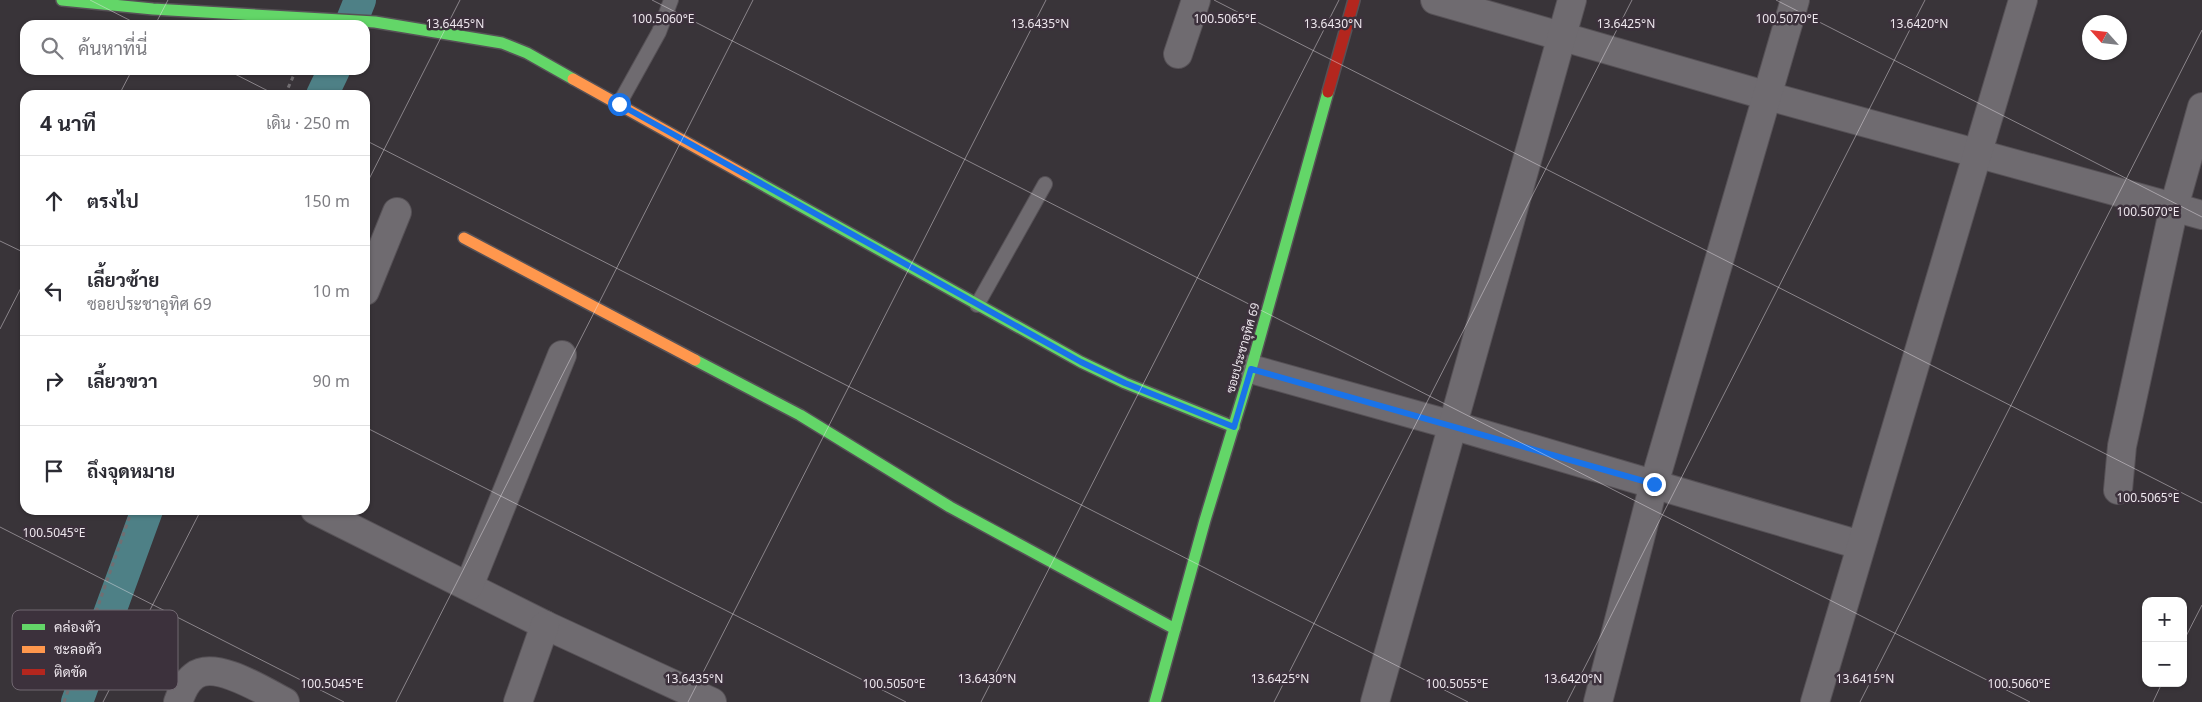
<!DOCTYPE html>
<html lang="th">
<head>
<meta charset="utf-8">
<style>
	body { margin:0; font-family:"Noto Sans",Sarabun,sans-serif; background:#f7f7f7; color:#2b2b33 }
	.controls { position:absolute; right:15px; bottom:15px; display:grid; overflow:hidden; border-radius:10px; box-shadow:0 1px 4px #0004 }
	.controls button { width:45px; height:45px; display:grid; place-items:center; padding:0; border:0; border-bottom:1px solid #e1e1e2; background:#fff; color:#2b2b33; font:25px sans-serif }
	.compass { position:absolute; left:2082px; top:15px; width:45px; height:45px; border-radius:50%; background:#fff; box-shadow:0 1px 4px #0004; rotate:297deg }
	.stop { position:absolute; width:15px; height:15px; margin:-11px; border:4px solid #1a73e8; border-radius:50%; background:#fff }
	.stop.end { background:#1a73e8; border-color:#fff; box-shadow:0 1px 5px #0008 }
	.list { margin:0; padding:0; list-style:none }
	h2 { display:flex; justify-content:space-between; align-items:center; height:65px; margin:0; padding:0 20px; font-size:21px }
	h2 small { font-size:16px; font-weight:400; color:#7c7c81 }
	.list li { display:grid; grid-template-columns:32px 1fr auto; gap:15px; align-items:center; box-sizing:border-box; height:90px; padding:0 20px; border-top:1px solid #e1e1e2 }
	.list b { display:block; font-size:19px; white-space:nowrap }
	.list p { margin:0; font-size:16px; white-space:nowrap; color:#7c7c81 }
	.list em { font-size:16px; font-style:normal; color:#7c7c81 }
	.icon { flex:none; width:28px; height:28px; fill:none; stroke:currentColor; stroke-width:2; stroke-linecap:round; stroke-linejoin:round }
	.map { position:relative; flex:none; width:2202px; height:702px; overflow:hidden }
	.search { position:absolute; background:#fff; box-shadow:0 1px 4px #0004; left:20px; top:20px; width:350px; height:55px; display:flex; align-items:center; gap:12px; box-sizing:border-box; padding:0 18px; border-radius:15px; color:#7c7c81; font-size:19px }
	.panel { position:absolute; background:#fff; box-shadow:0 1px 4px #0004; left:20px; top:90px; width:350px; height:425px; border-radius:15px }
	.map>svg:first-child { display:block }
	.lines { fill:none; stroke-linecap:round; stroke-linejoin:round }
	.canal { stroke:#4e8086; stroke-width:32 }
	.lane-casing { stroke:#565156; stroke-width:16 }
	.street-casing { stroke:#565156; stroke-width:30 }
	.fast-casing { stroke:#565156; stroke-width:14 }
	.slow-casing { stroke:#565156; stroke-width:14 }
	.jam-casing { stroke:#565156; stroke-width:14 }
	.path { stroke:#726e72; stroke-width:3; stroke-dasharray:4 4; stroke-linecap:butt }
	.lane { stroke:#6f6b70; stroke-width:14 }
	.street { stroke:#6f6b70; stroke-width:28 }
	.fast { stroke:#63d668; stroke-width:11 }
	.slow { stroke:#ff974d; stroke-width:11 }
	.jam { stroke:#b3261e; stroke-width:11 }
	.route { stroke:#1a73e8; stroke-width:6 }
	.ticks { fill:none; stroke:#eee7ee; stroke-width:1; stroke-opacity:0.45 }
	.labels { text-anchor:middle; stroke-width:5; stroke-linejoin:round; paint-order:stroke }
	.street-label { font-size:12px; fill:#eee7ee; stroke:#3c313c }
	.key { fill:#3c313c; stroke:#716871; stroke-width:1 }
	.key-label { font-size:14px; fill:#eee7ee }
	.ticks-label { font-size:12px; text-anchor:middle; fill:#eee7ee; stroke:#3c313c; stroke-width:5; stroke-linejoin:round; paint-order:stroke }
</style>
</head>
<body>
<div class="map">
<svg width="2202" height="702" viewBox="0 0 2202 702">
	<rect width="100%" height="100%" fill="#393439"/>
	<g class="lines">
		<!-- canal -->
		<g class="canal">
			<path d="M350 25 360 0"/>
			<path d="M322 95 334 70"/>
			<path d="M77 702 147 510"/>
		</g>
		<!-- lane casing -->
		<g class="lane-casing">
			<g id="lane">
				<path d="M619 104 659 32 671 0"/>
				<path d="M977 305 1045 184"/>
			</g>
		</g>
		<!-- street casing -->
		<g class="street-casing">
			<g id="street">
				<path d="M1435 0 1768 96 2202 215"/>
				<path d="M1178 54 1196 0"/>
				<path d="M365 291 397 212"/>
				<path d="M1251 369 1452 425 1860 545"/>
				<path d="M2118 490 2122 446 2174 207 2202 107"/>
				<path d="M315 510 545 625 712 702"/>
				<path d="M469 586 562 355"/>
				<path d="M178 702C182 692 185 683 194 676 215 659 265 692 285 702"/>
				<path d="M518 702 545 625"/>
				<path d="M1375 702 1572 0"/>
				<path d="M1598 702 1654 484 1795 0"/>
				<path d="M1815 702 2023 0"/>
			</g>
		</g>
		<!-- fast casing -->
		<g class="fast-casing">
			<g id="fast">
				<path d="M62 0 153 9 375 22 502 43 527 53 573 79"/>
				<path d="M745 175 1081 362 1125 383 1234 427"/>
				<path d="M695 360 800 415 950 507 1175 629"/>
				<path d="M1155 702 1205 520 1251 369 1328 92"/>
			</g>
		</g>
		<!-- slow casing -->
		<g class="slow-casing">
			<g id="slow">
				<path d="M573 79 745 175"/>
				<path d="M464 238 695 360"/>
			</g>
		</g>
		<!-- jam casing -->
		<g class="jam-casing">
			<path id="jam" d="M1328 92 1354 0"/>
		</g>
		<!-- path -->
		<g class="path">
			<path d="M285 95 296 70"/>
			<path d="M64 702 132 510"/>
		</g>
		<!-- lane -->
		<use href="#lane" class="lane"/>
		<!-- street -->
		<use href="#street" class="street"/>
		<!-- fast -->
		<use href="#fast" class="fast"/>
		<!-- slow -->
		<use href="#slow" class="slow"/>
		<!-- jam -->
		<use href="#jam" class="jam"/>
	</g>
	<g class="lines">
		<!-- route -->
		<path class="route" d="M619 104 1081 362 1125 383 1234 427 1251 369 1654 484"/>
	</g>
	<!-- ticks -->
	<path class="ticks" d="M90 0 139 25M652 0 2030 702M1214 0 2202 503M1776 0 2202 217M155 25 168 0M227 70 276 95M119 95 132 70M365 140 1468 702M365 187 460 0M0 241 25 253M0 329 25 280M365 427 906 702M0 527 344 702M2183 642 2202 605M103 702 201 510M396 702 753 0M688 702 1046 0M981 702 1339 0M1274 702 1632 0M1567 702 1925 0M1860 702 2202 30M2153 702 2162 683"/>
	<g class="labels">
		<!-- street labels -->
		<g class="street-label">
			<text transform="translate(1243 348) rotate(-74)" y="4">ซอยประชาอุทิศ 69</text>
		</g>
	</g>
	<!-- legend -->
	<rect x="12" y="610" width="166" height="80" rx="8" class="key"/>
	<rect x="22" y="624" width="23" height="6" fill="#63d668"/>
	<rect x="22" y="646" width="23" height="7" fill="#ff974d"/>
	<rect x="22" y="669" width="23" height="6" fill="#b3261e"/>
	<g class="key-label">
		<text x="54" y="632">คล่องตัว</text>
		<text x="54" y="654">ชะลอตัว</text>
		<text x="54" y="677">ติดขัด</text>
	</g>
	<g class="ticks-label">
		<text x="663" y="23">100.5060°E</text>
		<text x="1787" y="23">100.5070°E</text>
		<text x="1225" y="23">100.5065°E</text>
		<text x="455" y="28">13.6445°N</text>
		<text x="1040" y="28">13.6435°N</text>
		<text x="1333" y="28">13.6430°N</text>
		<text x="1626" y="28">13.6425°N</text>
		<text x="1919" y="28">13.6420°N</text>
		<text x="2148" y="216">100.5070°E</text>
		<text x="2148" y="502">100.5065°E</text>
		<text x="54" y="537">100.5045°E</text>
		<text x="694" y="683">13.6435°N</text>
		<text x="987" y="683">13.6430°N</text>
		<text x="1280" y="683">13.6425°N</text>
		<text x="1573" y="683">13.6420°N</text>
		<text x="1865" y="683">13.6415°N</text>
		<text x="332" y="688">100.5045°E</text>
		<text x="894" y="688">100.5050°E</text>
		<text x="1457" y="688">100.5055°E</text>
		<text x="2019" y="688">100.5060°E</text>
	</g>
</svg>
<div class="controls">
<button>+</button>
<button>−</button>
</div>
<svg class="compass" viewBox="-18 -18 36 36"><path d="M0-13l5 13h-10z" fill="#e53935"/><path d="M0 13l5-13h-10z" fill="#7c7c81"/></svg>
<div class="stop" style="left:619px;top:104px"></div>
<div class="stop end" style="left:1654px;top:484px"></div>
<div class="search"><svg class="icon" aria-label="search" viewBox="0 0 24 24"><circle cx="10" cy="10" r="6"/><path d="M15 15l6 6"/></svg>ค้นหาที่นี่</div>
<section class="panel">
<h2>4 นาที<small>เดิน · 250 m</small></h2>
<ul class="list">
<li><svg class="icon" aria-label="ahead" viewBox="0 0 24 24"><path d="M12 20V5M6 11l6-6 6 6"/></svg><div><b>ตรงไป</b></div><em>150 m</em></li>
<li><svg class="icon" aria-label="left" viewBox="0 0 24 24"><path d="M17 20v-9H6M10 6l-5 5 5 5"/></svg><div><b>เลี้ยวซ้าย</b><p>ซอยประชาอุทิศ 69</p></div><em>10 m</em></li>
<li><svg class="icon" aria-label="right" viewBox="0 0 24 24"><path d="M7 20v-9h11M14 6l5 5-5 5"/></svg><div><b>เลี้ยวขวา</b></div><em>90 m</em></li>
<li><svg class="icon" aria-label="arrive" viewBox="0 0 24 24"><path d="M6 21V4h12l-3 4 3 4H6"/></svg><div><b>ถึงจุดหมาย</b></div></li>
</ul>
</section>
</div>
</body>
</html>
